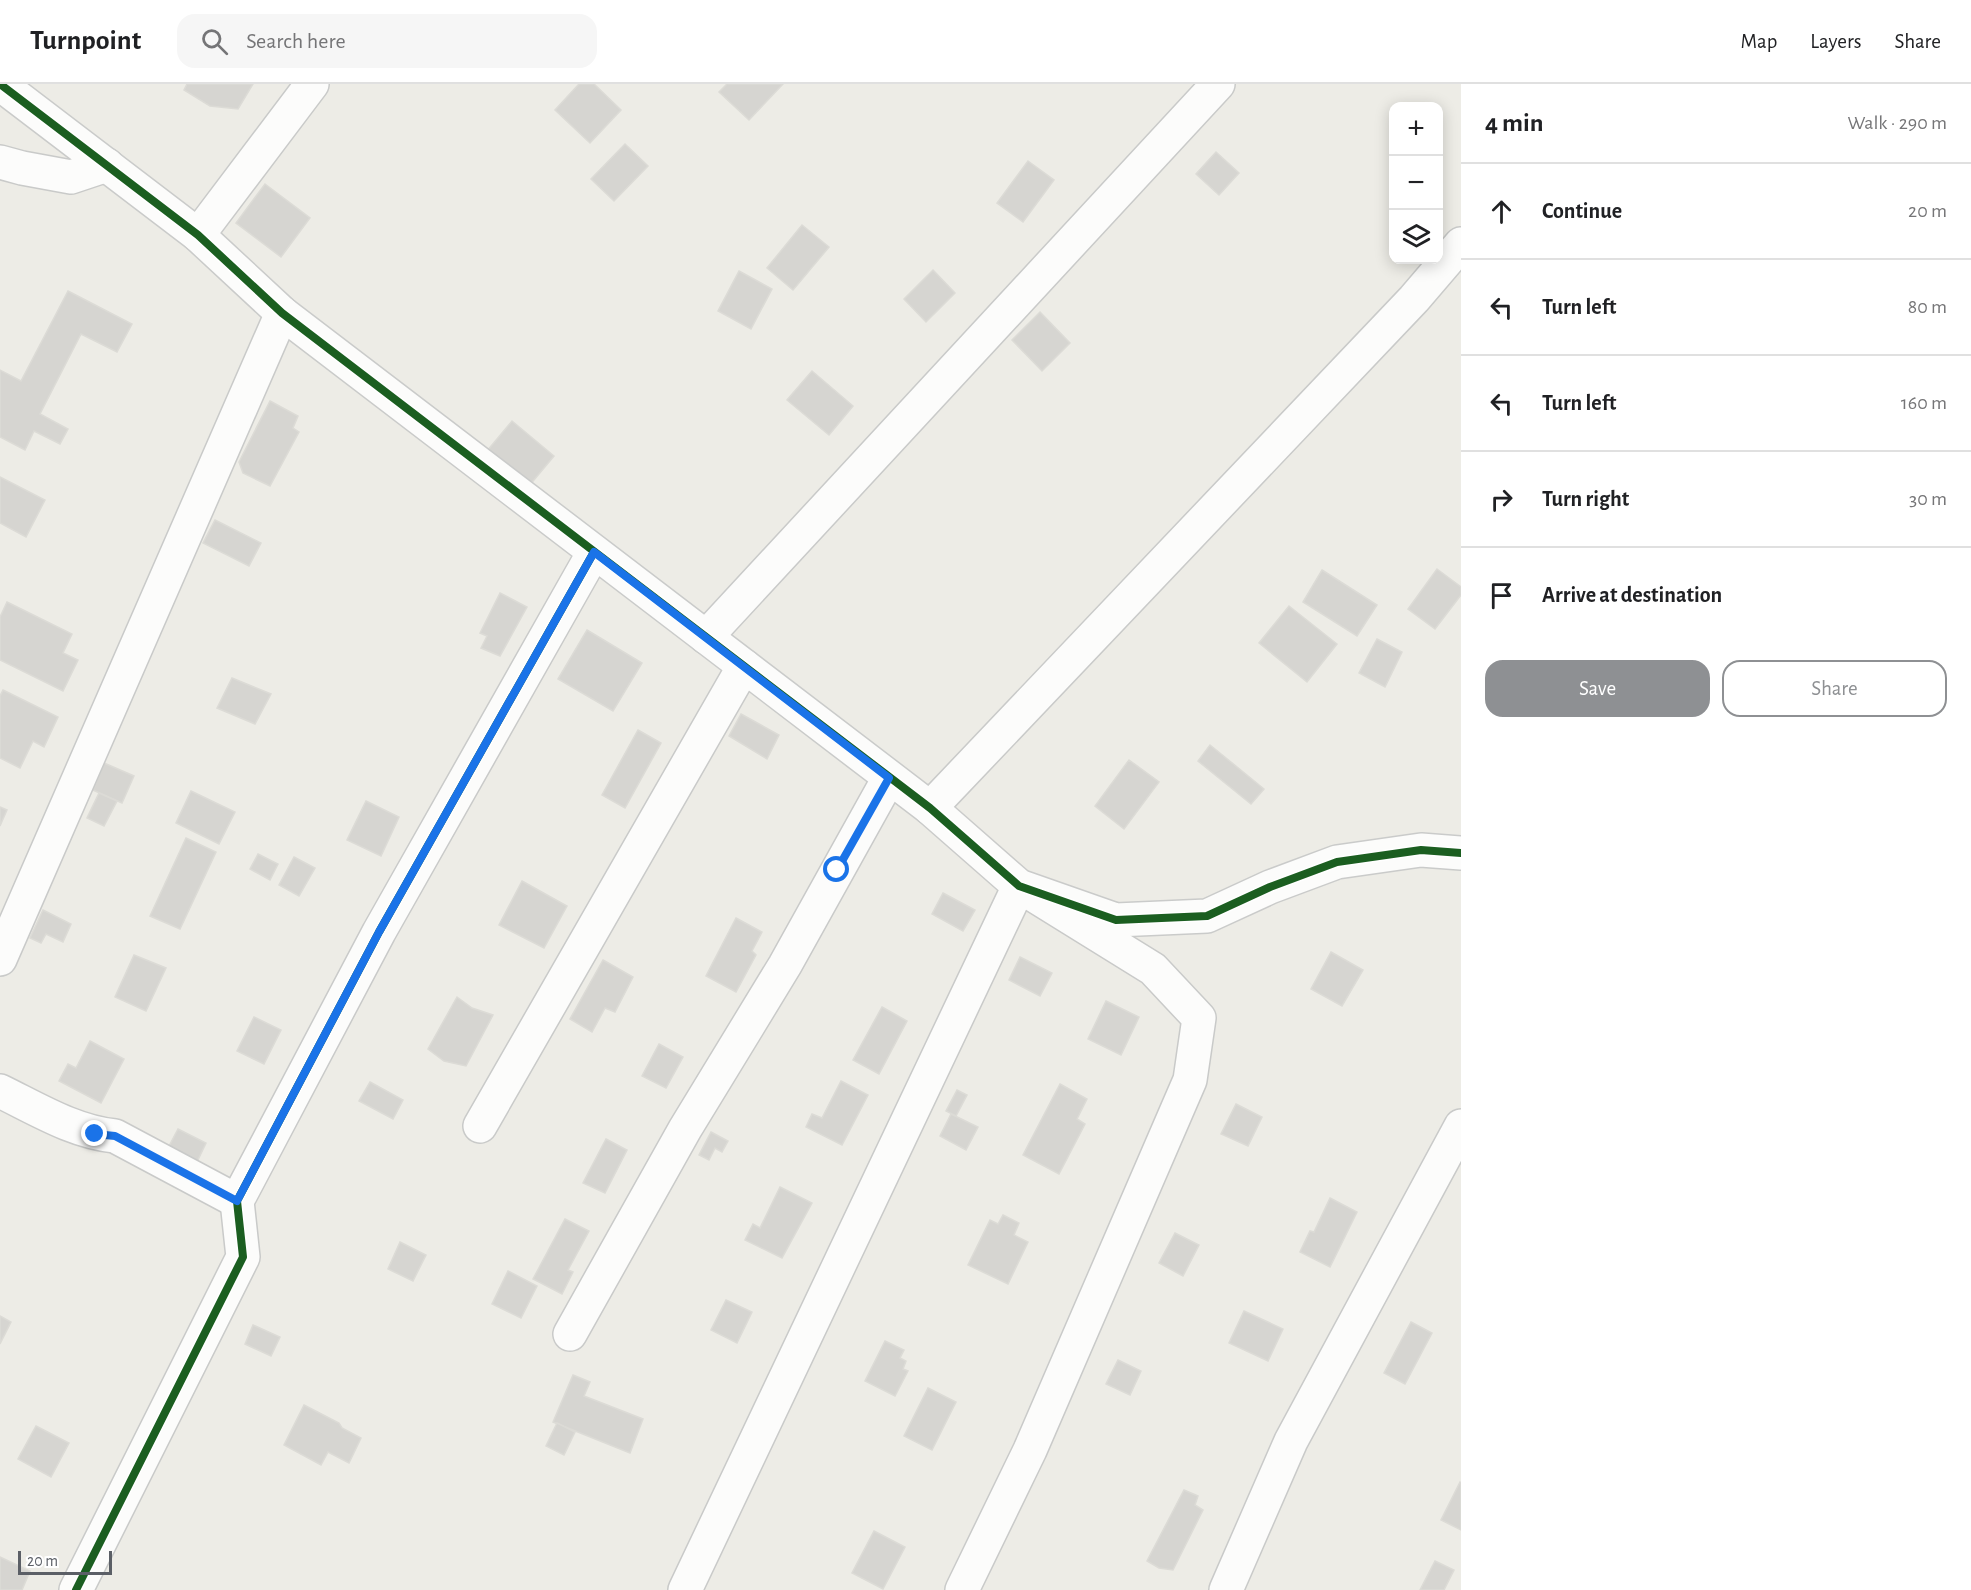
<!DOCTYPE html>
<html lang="en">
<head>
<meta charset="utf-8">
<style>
	body { margin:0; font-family:"Alegreya Sans",sans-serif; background:#f6f6f6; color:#202124 }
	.controls { position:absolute; right:18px; top:18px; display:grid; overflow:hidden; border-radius:12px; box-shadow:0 3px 15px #0003 }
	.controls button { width:54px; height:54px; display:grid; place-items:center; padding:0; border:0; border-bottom:2px solid #e0e0e0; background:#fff; color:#202124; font:30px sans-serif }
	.scale { position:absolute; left:18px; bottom:15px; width:94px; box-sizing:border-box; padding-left:6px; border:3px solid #5b5f66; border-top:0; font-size:16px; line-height:21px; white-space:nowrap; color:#5b5f66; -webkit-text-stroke:4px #fff; paint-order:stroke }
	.stop { position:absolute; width:18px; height:18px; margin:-14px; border:4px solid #1a73e8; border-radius:50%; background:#fff }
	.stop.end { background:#1a73e8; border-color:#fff; box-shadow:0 2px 6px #0008 }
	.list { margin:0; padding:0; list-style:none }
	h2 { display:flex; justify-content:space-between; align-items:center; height:78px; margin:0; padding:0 24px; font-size:26px }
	h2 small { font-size:20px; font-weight:400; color:#757577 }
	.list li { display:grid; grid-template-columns:39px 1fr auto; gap:18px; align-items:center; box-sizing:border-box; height:96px; padding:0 24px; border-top:2px solid #e0e0e0 }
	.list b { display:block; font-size:22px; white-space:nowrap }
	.list em { font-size:20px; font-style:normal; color:#757577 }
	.actions { display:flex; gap:12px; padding:18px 24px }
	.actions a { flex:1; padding:14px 0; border:2px solid #8e9093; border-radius:18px; text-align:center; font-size:21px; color:#8e9093 }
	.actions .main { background:#8e9093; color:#fff }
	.icon { flex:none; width:33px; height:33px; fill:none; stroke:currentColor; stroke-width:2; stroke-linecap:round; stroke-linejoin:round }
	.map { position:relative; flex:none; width:1461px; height:1506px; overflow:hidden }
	header { display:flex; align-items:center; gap:36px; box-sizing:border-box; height:84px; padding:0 30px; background:#fff; border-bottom:2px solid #e0e0e0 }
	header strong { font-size:28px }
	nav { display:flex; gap:33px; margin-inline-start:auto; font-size:21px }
	.search { width:420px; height:54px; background:#f6f6f6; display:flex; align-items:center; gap:15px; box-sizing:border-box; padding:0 21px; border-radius:18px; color:#757577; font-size:22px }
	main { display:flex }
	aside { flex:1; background:#fff }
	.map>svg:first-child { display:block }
	.building { fill:#d6d5d1; stroke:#dcdbd6; stroke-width:1.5 }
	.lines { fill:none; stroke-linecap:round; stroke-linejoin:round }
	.street-casing { stroke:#c9cac9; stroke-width:36 }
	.secondary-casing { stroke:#cacbca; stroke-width:36 }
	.street { stroke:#fcfcfb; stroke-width:33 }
	.secondary { stroke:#fcfcfb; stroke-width:33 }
	.cycleway-casing { stroke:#fff; stroke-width:11 }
	.cycleway { stroke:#1b5e20; stroke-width:8 }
	.route { stroke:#1a73e8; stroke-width:8 }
</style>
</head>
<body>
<header>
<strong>Turnpoint</strong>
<div class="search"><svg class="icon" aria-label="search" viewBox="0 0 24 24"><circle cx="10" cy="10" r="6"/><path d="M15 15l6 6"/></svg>Search here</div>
<nav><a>Map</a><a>Layers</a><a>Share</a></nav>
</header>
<main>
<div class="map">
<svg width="1461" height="1506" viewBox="0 0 1461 1506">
	<rect width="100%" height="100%" fill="#edece6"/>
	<!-- building -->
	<g class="building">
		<path d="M187 0H253L238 25 210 22 184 6Z"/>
		<path d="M579 0H594L621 26 590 59 555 26Z"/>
		<path d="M727 0H783L749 36 719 8Z"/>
		<path d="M625 60 648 82 614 117 591 95Z"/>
		<path d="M1216 68 1239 89 1219 111 1196 90Z"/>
		<path d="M1028 77 1054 96 1023 138 997 119Z"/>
		<path d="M265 100 310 134 281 173 236 139Z"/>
		<path d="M802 141 829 163 793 206 767 184Z"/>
		<path d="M933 186 955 209 926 238 904 215Z"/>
		<path d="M739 187 772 205 751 245 718 227Z"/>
		<path d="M68 207 132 240 117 268 81 250 40 330 68 345 60 360 34 347 25 366 0 353V286L21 297Z"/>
		<path d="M1040 228 1070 259 1042 287 1012 256Z"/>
		<path d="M812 287 853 322 829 351 787 316Z"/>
		<path d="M270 317 298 332 293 344 299 348 270 402 243 389 239 378Z"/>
		<path d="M512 337 554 372 529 402 487 367Z"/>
		<path d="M0 393 45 416 26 453 0 439Z"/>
		<path d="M215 436 261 459 249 482 203 459Z"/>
		<path d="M1437 485 1461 503V511L1435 545 1408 525Z"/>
		<path d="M1322 486 1377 521 1357 552 1303 518Z"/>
		<path d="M500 509 527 523 500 572 481 564 487 552 480 549Z"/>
		<path d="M7 518 72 550 63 569 78 576 63 607 0 576V533Z"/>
		<path d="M1289 522 1337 560 1307 598 1259 559Z"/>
		<path d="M587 546 642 579 613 627 558 595Z"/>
		<path d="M1377 555 1402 568 1385 603 1359 589Z"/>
		<path d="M232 594 271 610 255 640 217 624Z"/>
		<path d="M3 606 58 633 44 663 33 657 20 684 0 674V612Z"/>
		<path d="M741 630 779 651 767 675 729 652Z"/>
		<path d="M638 646 661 659 625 724 602 711Z"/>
		<path d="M1210 661 1264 705 1251 720 1198 677Z"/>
		<path d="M1129 676 1159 698 1124 745 1095 722Z"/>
		<path d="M104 679 134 692 122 719 93 706Z"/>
		<path d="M191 707 235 728 219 760 176 739Z"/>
		<path d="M99 709 117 717 104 742 87 734Z"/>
		<path d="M366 717 399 733 381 772 347 756Z"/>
		<path d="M0 723 7 726 0 742Z"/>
		<path d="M186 754 216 768 180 845 150 832Z"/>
		<path d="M258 770 278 780 270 796 250 785Z"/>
		<path d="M294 773 315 784 299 812 279 801Z"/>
		<path d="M522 797 567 822 544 864 499 841Z"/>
		<path d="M943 809 975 826 963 847 932 830Z"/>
		<path d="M43 826 71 840 63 858 46 850 41 859 30 854Z"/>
		<path d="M736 834 762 848 752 867 756 871 736 908 706 892Z"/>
		<path d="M1331 868 1363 886 1342 922 1311 905Z"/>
		<path d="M134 871 166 884 146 927 115 913Z"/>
		<path d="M1020 873 1052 889 1040 912 1009 896Z"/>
		<path d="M603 876 633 893 615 928 605 924 592 948 570 935Z"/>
		<path d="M457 913 472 924 493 931 466 982 444 977 428 965Z"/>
		<path d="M1106 917 1139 933 1121 971 1088 955Z"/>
		<path d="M882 923 907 937 879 990 853 976Z"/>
		<path d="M254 933 281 946 264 980 237 967Z"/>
		<path d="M90 957 124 975 101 1019 59 997 68 980 76 984Z"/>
		<path d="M659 960 683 973 666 1004 642 992Z"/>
		<path d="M841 997 868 1011 842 1061 806 1043 812 1030 822 1034Z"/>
		<path d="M370 998 403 1016 393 1035 359 1017Z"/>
		<path d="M1060 1000 1087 1015 1077 1035 1085 1040 1059 1090 1023 1071Z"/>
		<path d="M957 1006 967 1011 956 1032 946 1027Z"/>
		<path d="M1236 1020 1262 1033 1248 1062 1221 1050Z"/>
		<path d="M951 1030 978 1043 966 1066 940 1052Z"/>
		<path d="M178 1045 206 1059 196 1080 167 1066Z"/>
		<path d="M711 1048 728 1057 722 1068 715 1064 709 1076 699 1071Z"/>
		<path d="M606 1055 627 1066 605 1109 583 1099Z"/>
		<path d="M780 1103 812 1119 782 1174 745 1156 753 1140 760 1144Z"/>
		<path d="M1330 1114 1357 1128 1330 1183 1300 1168 1310 1147 1314 1148Z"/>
		<path d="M1003 1131 1019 1139 1014 1151 1028 1158 1008 1200 968 1181 990 1136 998 1140Z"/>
		<path d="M565 1135 589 1147 568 1186 573 1188 562 1210 533 1195Z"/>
		<path d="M1175 1149 1199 1161 1183 1192 1159 1179Z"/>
		<path d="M400 1158 426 1171 413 1197 388 1185Z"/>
		<path d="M508 1187 537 1202 521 1234 492 1220Z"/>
		<path d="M726 1216 752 1228 737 1259 711 1246Z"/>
		<path d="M1244 1227 1283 1245 1268 1277 1229 1259Z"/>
		<path d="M0 1232 11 1238 0 1260Z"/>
		<path d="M1411 1238 1432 1249 1405 1300 1384 1289Z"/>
		<path d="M253 1241 280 1253 271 1272 245 1260Z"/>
		<path d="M885 1257 904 1266 900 1274 906 1277 903 1285 908 1287 895 1312 865 1297Z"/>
		<path d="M1118 1276 1141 1287 1130 1311 1106 1300Z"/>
		<path d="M573 1291 590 1298 584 1312 643 1335 630 1369 553 1338Z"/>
		<path d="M928 1304 956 1318 932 1366 904 1352Z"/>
		<path d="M304 1321 339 1339 342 1344 361 1354 349 1379 328 1368 321 1381 284 1361Z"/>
		<path d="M557 1339 575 1348 564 1371 546 1362Z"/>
		<path d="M36 1342 69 1359 51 1393 18 1375Z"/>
		<path d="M1460 1398 1461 1399V1446L1441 1436Z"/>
		<path d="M1184 1406 1198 1412 1195 1421 1203 1426 1173 1486 1159 1484 1147 1477Z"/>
		<path d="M874 1447 905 1463 883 1505 852 1489Z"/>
		<path d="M0 1473 30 1487 22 1506H0Z"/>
		<path d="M1435 1477 1454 1486 1444 1506H1420Z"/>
	</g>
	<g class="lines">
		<!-- street casing -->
		<g class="street-casing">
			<g id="street">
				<path d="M0 78 22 84 71 93 107 81"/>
				<path d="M198 151 312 0"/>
				<path d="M706 553 1218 0"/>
				<path d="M930 724 1414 215 1461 160"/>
				<path d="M0 875 282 229"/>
				<path d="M0 1007C37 1025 74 1048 115 1052L237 1117"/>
				<path d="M480 1042 744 582"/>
				<path d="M570 1250 685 1045 785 881 889 694"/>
				<path d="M76 1506 243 1173 237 1117 379 848 594 468"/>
				<path d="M685 1506 1019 802 1153 885 1199 934 1190 996 1030 1366 962 1506"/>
				<path d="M1226 1506 1291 1357 1461 1042"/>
			</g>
		</g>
		<!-- secondary casing -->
		<g class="secondary-casing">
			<path id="secondary" d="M0 0 198 151 282 229 930 724 1019 802 1116 836 1207 832 1270 803 1337 778 1421 766 1461 769"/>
		</g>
		<!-- street -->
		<use href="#street" class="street"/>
		<!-- secondary -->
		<use href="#secondary" class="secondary"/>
		<!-- cycleway casing -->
		<g class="cycleway-casing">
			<g id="cycleway">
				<path d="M0 0 198 151 282 229 930 724 1019 802 1116 836 1207 832 1270 803 1337 778 1421 766 1461 769"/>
				<path d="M76 1506 243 1173 237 1117 379 848 594 468"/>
			</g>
		</g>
		<!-- cycleway -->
		<use href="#cycleway" class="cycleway"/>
	</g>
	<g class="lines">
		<!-- route -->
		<path class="route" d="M95 1050 115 1052 237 1117 379 848 594 468 889 694 837 786"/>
	</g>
</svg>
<div class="controls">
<button>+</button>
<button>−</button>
<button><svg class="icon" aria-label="layers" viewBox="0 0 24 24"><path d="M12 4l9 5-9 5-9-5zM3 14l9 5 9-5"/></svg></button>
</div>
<div class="scale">20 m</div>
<div class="stop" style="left:837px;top:786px"></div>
<div class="stop end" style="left:95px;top:1050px"></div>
</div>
<aside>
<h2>4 min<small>Walk · 290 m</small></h2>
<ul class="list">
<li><svg class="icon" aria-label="ahead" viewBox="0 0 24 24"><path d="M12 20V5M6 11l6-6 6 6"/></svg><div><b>Continue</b></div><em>20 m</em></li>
<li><svg class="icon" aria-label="left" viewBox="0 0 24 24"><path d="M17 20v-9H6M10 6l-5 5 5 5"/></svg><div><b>Turn left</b></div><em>80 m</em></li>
<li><svg class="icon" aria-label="left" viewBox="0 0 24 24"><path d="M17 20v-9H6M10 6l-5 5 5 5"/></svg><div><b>Turn left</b></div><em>160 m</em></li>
<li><svg class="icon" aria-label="right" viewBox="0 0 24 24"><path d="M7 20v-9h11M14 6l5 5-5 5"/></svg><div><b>Turn right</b></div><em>30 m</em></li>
<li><svg class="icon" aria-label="arrive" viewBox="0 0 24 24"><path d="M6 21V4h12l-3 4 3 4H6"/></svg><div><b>Arrive at destination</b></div></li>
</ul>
<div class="actions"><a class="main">Save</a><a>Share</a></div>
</aside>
</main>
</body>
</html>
